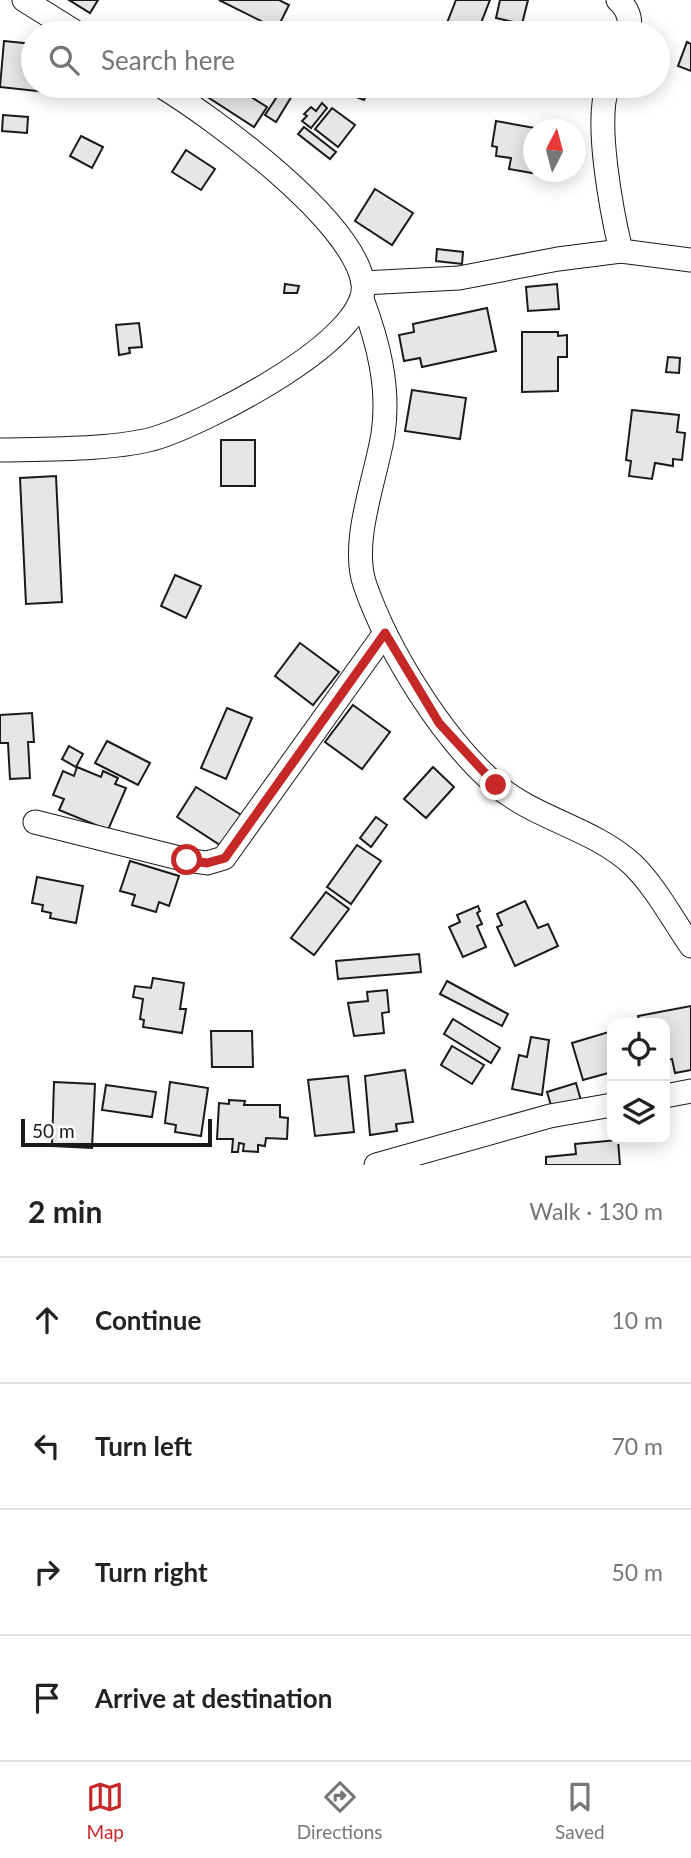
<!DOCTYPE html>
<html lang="en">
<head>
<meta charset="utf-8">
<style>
	body { margin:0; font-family:Lato,sans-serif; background:#f6f6f6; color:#222 }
	.controls { position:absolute; right:21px; bottom:21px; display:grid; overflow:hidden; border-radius:14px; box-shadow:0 4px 18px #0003 }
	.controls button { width:63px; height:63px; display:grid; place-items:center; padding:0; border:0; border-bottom:2px solid #e0e0e0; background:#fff; color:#222; font:35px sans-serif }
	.compass { position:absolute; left:523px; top:119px; width:63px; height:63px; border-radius:50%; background:#fff; box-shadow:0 4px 18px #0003; rotate:6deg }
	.scale { position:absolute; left:21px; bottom:18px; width:191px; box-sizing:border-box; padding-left:7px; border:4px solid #1a1a1a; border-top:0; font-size:19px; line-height:24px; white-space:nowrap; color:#1a1a1a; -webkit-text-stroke:5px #fff; paint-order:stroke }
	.stop { position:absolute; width:21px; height:21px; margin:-16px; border:5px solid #c62828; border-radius:50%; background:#fff }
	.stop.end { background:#c62828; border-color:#fff; box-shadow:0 2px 7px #0008 }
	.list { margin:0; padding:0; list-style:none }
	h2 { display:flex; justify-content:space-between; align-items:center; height:91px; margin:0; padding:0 28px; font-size:30px }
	h2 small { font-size:23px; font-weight:400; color:#767676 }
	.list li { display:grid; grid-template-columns:46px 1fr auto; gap:21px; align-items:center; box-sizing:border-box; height:126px; padding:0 28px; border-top:2px solid #e0e0e0 }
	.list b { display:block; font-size:26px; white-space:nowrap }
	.list em { font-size:23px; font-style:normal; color:#767676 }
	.icon { flex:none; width:38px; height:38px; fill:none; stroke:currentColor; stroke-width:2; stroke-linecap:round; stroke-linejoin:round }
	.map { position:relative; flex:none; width:691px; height:1165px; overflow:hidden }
	.search { position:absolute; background:#fff; box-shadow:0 4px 18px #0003; left:21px; right:21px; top:21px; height:77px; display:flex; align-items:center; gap:18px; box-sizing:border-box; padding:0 24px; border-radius:38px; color:#767676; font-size:26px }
	.sheet { height:595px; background:#fff }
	nav { display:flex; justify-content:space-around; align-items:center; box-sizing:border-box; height:98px; border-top:2px solid #e0e0e0; background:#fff; font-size:19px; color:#767676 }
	nav a { display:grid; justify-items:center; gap:4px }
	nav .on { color:#c62828 }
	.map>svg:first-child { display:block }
	.building { fill:#e6e6e6; stroke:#1a1a1a; stroke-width:2 }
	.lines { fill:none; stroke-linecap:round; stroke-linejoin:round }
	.street-casing { stroke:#1a1a1a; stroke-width:25 }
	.street { stroke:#fff; stroke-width:23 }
	.route { stroke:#c62828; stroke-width:9 }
</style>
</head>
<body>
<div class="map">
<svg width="691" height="1165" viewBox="0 0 691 1165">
	<rect width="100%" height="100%" fill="#fff"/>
	<!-- building -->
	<g class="building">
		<path d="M69 0H98L90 13Z"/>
		<path d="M219 0H279L289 5 277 29Z"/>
		<path d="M456 0H490L477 33 447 23Z"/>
		<path d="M500 0H528L522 24 496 18Z"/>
		<path d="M4 41 33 44V86H56L55 93 0 87Z"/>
		<path d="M687 42 691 44V71L678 66Z"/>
		<path d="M213 86H234L267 107 254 127 206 96Z"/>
		<path d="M284 86H298L276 122 265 115Z"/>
		<path d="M328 86H370L364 100Z"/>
		<path d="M322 103 327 108 311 128 302 121 307 116 304 114 311 107 316 111Z"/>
		<path d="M332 108 355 125 338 147 315 129Z"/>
		<path d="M3 115 28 117 27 133 2 131Z"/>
		<path d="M496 121 546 130H534L532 173 509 169 511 158 496 156 497 147 492 146Z"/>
		<path d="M304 127 336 152 330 159 298 134Z"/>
		<path d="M81 136 103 147 92 168 70 156Z"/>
		<path d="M186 150 215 169 201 190 172 172Z"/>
		<path d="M375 189 413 213 392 245 355 221Z"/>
		<path d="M437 249 463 252 462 264 436 261Z"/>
		<path d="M285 284 299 286 297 293H284Z"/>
		<path d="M557 284 559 309 528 311 526 287Z"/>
		<path d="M487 308 496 351 422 367 420 358 404 361 399 335 414 332 413 324Z"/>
		<path d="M139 323 142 347 129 348 130 353 119 355 116 325Z"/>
		<path d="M522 332H558V336L567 335V357H558V391L522 392Z"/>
		<path d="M668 357 680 358 679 373 666 372Z"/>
		<path d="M412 390 466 398 460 439 405 431Z"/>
		<path d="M632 410 679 415 677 432 685 433 682 460 673 459V466L655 463 652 479 629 476 631 461 626 460Z"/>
		<rect x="221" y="440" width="34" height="46"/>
		<path d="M56 476 62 602 26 604 20 478Z"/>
		<path d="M175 575 201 586 186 618 161 606Z"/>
		<path d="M300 643 339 672 313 705 275 676Z"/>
		<path d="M353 705 390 732 362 769 325 742Z"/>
		<path d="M227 708 252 718 226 779 201 768Z"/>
		<path d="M32 713 34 742H28L30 778 10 779 8 743H0V715Z"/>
		<path d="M107 741 150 763 138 785 95 763Z"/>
		<path d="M69 746 83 754 76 767 62 759Z"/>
		<path d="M77 767 101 777 103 771 118 778 115 784 126 788 108 830 59 810 64 799 53 795 63 771 74 776Z"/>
		<path d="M433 767 454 787 426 818 404 799Z"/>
		<path d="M196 787 243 816 223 847 177 817Z"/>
		<path d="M376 817 387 825 371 847 360 838Z"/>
		<path d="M357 845 381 861 351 904 327 887Z"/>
		<path d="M130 861 179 876 169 906 159 902 156 912 132 905 135 895 120 891Z"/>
		<path d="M37 877 83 886 76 923 50 918 51 913 42 911 43 905 32 903Z"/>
		<path d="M326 892 349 909 314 955 291 938Z"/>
		<path d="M525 901 538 928 548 924 558 946 515 966 497 927 502 925 497 914Z"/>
		<path d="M478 906 480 911 477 913 482 924 477 926 486 947 463 957 449 927 460 922 457 915Z"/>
		<path d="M419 954 421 972 338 979 336 961Z"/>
		<path d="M153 978 184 983 180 1009H186L182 1033 143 1027 144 1020 140 1019 143 999 133 997 135 986 151 988Z"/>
		<path d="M447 981 508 1014 502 1026 440 994Z"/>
		<path d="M387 990 389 1012 382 1013 384 1033 354 1036 348 1003 368 1001 367 992Z"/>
		<path d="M691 1006V1070L675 1073 672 1059 665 1060V1023H640L638 1016Z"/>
		<path d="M453 1019 500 1048 491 1063 444 1034Z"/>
		<path d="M211 1031H252L253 1067H212Z"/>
		<path d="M612 1031V1072L583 1080 572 1043Z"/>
		<path d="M531 1037 549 1040 542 1095 512 1089 519 1055 527 1057Z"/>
		<path d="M452 1046 484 1065 472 1084 441 1065Z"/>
		<path d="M405 1070 413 1122 396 1124 397 1131 370 1135 365 1076Z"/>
		<path d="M348 1076 354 1132 315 1136 308 1080Z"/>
		<path d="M54 1082 95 1084 92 1148 52 1146Z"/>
		<path d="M170 1082 208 1088 201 1136 175 1132 176 1125 165 1123Z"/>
		<path d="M576 1083 582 1104 553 1112 547 1092Z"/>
		<path d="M106 1085 156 1092 152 1117 102 1110Z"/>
		<path d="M229 1100 245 1101 244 1105H280V1117L288 1118 287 1139 266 1138 265 1146 258 1145V1152L243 1151 244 1144 239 1143 238 1152H232L233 1139H217L219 1103 229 1104Z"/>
		<path d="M618 1140 620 1165H546V1157L576 1154 575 1144Z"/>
	</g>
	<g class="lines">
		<!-- street casing -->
		<g class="street-casing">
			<g id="street">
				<path d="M24 0 77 33"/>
				<path d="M618 0C628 9 632 20 628 33"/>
				<path d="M608 86C594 120 612 213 621 251"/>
				<path d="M363 283 459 278 558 259 621 251 691 260"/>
				<path d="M362 299C378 342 390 387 383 434 376 478 350 542 365 585 388 651 442 738 495 784 535 819 593 828 632 864 655 886 673 920 691 946"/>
				<path d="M0 450C43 449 120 450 159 437 205 422 371 340 363 283 353 220 215 119 161 86"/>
				<path d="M35 822 187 860 207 863 224 858 385 633"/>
				<path d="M665 1096 691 1091"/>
				<path d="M376 1165 550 1116 612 1105"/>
			</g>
		</g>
		<!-- street -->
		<use href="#street" class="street"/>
	</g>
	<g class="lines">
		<!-- route -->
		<path class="route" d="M187 860 207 863 225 858 385 633 439 723 496 785"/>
	</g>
</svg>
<div class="controls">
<button><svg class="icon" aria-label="locate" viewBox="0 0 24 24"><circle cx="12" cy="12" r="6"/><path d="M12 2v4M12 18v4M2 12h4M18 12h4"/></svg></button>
<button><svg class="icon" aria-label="layers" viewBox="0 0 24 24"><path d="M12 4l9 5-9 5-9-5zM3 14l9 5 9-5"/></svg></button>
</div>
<svg class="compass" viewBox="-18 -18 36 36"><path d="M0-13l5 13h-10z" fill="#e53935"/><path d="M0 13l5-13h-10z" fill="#767676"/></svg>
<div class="scale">50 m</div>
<div class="stop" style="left:187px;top:860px"></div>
<div class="stop end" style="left:496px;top:785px"></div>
<div class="search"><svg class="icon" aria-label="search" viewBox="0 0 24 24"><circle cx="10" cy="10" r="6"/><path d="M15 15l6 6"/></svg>Search here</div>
</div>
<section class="sheet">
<h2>2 min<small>Walk · 130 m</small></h2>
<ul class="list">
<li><svg class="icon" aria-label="ahead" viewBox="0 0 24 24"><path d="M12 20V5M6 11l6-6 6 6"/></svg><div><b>Continue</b></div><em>10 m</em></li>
<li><svg class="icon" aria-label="left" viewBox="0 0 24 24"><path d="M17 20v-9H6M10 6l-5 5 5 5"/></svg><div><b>Turn left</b></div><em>70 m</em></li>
<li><svg class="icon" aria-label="right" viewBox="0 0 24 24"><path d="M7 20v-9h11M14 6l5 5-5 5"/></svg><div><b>Turn right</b></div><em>50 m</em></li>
<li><svg class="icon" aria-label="arrive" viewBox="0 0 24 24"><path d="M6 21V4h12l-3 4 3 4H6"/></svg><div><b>Arrive at destination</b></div></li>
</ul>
</section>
<nav>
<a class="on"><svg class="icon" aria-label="map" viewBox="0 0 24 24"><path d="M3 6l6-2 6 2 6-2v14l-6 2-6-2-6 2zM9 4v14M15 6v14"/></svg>Map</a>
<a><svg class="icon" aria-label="directions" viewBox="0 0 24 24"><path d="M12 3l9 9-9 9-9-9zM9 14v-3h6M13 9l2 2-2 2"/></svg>Directions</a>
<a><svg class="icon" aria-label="saved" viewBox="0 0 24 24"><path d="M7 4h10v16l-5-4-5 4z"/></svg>Saved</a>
</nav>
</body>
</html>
